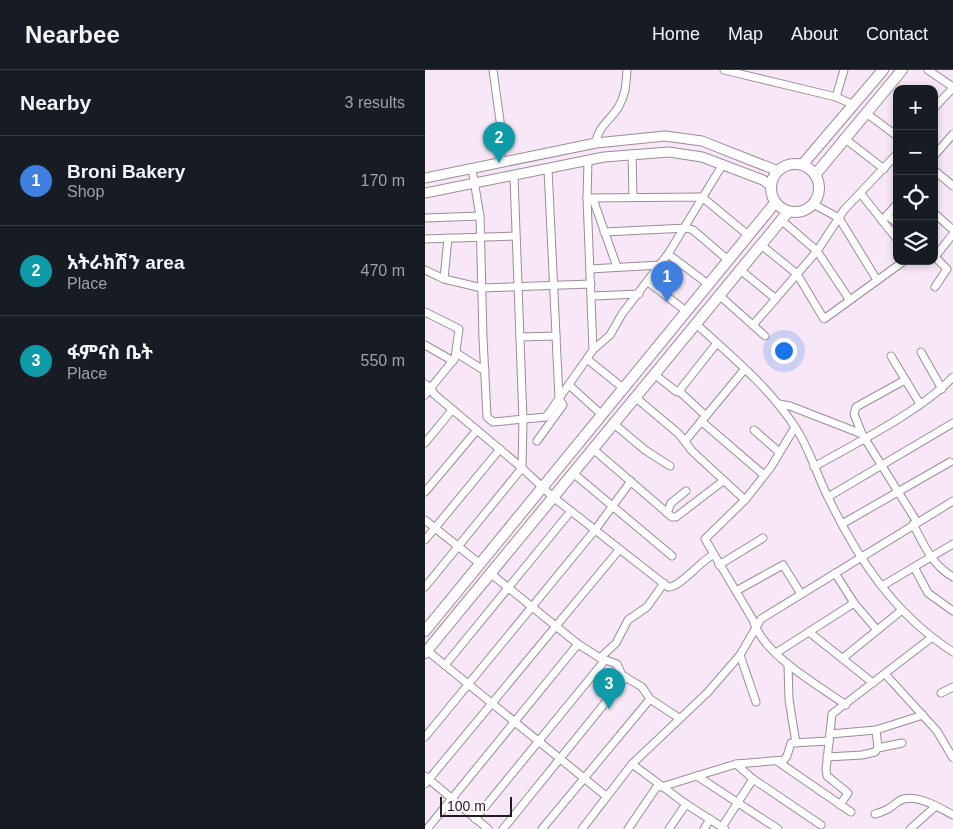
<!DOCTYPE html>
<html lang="en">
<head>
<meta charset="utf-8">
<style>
	body { margin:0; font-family:Arial,"Noto Sans Ethiopic",sans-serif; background:#20242c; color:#f1f3f6 }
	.controls { position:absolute; right:15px; top:15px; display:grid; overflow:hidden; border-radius:10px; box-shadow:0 2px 8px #0003 }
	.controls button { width:45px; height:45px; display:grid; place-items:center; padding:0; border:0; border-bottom:1px solid #363941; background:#171b24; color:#f1f3f6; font:25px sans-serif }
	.scale { position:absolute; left:15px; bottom:12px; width:72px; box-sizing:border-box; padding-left:5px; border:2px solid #231d23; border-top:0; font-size:14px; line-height:18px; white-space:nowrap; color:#231d23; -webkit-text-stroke:4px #fef8fe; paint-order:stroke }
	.you { position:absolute; left:358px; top:280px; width:18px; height:18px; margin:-12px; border:4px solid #fff; border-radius:50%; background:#1a73e8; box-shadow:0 0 0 8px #1a73e833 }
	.badge { display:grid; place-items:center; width:32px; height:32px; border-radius:50%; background:#c591be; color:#fff; font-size:16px; font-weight:700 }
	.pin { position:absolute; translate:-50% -41px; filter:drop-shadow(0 1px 2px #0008) }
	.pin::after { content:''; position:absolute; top:26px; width:18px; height:15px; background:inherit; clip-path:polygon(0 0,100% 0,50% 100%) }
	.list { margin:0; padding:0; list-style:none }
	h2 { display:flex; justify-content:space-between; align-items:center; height:65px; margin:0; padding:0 20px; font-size:21px }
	h2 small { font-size:16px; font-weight:400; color:#9ea1a6 }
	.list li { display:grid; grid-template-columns:32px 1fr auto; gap:15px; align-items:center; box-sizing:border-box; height:90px; padding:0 20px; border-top:1px solid #363941 }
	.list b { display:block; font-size:19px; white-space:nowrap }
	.list p { margin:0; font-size:16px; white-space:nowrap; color:#9ea1a6 }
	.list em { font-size:16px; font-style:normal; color:#9ea1a6 }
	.icon { flex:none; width:28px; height:28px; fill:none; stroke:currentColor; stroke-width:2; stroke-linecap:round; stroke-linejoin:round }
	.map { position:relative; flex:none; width:528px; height:759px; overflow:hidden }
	header { display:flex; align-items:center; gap:30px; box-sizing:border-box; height:70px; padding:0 25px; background:#171b24; border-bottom:1px solid #363941 }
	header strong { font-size:24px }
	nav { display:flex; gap:28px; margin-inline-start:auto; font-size:18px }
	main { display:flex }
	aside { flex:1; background:#171b24 }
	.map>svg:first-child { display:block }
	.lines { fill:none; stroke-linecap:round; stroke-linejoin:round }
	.minor-casing { stroke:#9c8c9a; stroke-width:9 }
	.major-casing { stroke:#9c8c9a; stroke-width:11 }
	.highway-casing { stroke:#9c8c9a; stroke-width:12 }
	.minor { stroke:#fff; stroke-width:7 }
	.major { stroke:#fff; stroke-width:9 }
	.highway { stroke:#fff; stroke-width:10 }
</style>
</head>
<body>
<header>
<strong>Nearbee</strong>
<nav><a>Home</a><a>Map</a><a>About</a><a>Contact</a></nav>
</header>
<main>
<aside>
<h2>Nearby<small>3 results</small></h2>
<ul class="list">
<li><span class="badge" style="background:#3f7fe0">1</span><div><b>Broni Bakery</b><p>Shop</p></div><em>170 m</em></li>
<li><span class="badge" style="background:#0f9aa8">2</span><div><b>አትራክሽን area</b><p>Place</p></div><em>470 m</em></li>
<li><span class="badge" style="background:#0f9aa8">3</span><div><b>ፋምናስ ቤት</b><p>Place</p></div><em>550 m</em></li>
</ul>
</aside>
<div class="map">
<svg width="528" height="759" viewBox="0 0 528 759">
	<rect width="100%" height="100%" fill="#f8e7f6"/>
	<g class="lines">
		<!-- minor casing -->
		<g class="minor-casing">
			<g id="minor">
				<path d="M68 0 76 58V92"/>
				<path d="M299 0 411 27 429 35"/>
				<path d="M503 0 528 17"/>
				<path d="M411 27 419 0"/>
				<path d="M509 38 528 18"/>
				<path d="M441 43 472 66"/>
				<path d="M419 68 459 99"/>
				<path d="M171 73C172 57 187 49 194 36 201 24 201 13 202 0"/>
				<path d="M207 84 208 127"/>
				<path d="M509 86 528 64"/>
				<path d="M163 90 162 128 168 280"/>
				<path d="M47 99 55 146 58 268 62 347 68 352 121 347 168 280 185 265 197 244 243 184 298 94"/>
				<path d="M509 100 528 116"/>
				<path d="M436 124 472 169"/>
				<path d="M162 128 277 127 323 165"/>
				<path d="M168 129 192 197"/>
				<path d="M388 134 414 148 452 210"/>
				<path d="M509 143 528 160"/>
				<path d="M462 145 472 134"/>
				<path d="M0 148 55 146"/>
				<path d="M355 149 392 181 424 229"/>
				<path d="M457 151 462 145 472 153"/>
				<path d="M179 162 262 158 268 160 303 190"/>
				<path d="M0 169 90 166"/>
				<path d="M335 174 372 204 399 249 479 191"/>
				<path d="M243 184 283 214"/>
				<path d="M509 186 522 199 510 217"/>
				<path d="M510 187 528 164"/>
				<path d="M165 199 235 195"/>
				<path d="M314 199 351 229"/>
				<path d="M0 200 19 209 57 218 166 214"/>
				<path d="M19 209 23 168"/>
				<path d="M223 212 261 241"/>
				<path d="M294 225 340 266"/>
				<path d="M168 226 214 224"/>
				<path d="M0 242 34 259 30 288 0 325"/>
				<path d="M270 253C305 285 344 317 370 357 384 377 391 403 402 425 432 488 469 544 528 582"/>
				<path d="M328 255 392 181 419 140 472 84"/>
				<path d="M95 267 131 266"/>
				<path d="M0 275 28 291"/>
				<path d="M496 282 517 319"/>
				<path d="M33 284 60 301"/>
				<path d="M466 286 495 334"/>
				<path d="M162 289 198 318"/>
				<path d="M229 304 252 322 254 321 281 346"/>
				<path d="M0 314 6 318 9 324 97 398 128 427 243 517C255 518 275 491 288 485"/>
				<path d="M144 315 176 344"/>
				<path d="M254 321 292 273"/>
				<path d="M210 327 254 364 267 381 320 430"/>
				<path d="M354 334 365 336 437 364 492 452"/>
				<path d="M276 351 339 405"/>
				<path d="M189 354 220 380 245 396"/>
				<path d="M370 357 346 397 320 430 280 469 328 550C338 585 393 615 421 635"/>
				<path d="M329 360 354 382"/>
				<path d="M437 364 429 344 431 337 480 310"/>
				<path d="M112 371 138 335 134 328 123 99"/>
				<path d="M260 371 319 300"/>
				<path d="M0 373 27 340"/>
				<path d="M168 379 247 447H251L298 411"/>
				<path d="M389 397C431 373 496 341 528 307"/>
				<path d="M148 403 247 486"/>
				<path d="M0 422 52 360"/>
				<path d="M403 427 528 353"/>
				<path d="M242 443 246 433 261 421"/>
				<path d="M0 450 54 493"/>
				<path d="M417 454 525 392"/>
				<path d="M488 454C499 475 507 495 528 507"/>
				<path d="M0 470 75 379"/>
				<path d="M294 495 338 468"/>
				<path d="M489 497 503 523 528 541"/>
				<path d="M65 503 153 574 175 588 192 594 197 605 217 617 225 629 254 648"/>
				<path d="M410 503 429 533 452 560"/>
				<path d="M457 516 528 474"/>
				<path d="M0 517 97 398 98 350 89 107"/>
				<path d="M311 521 358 495 376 524"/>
				<path d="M384 562 448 613"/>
				<path d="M0 579 181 726"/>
				<path d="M351 583 429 533"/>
				<path d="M315 585 331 632"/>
				<path d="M175 588 191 573 203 550 222 537 239 513"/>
				<path d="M418 588 477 540"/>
				<path d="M363 594 364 630 371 673"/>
				<path d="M20 595 146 441"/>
				<path d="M461 605 512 661 528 688"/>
				<path d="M516 623 528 617"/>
				<path d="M451 660 453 678"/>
				<path d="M405 664 451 660 498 645"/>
				<path d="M0 667 170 460 206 411"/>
				<path d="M402 687 437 685 450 682 453 678 477 673"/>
				<path d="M352 691 426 742"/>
				<path d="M207 694 261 734 300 759"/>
				<path d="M311 694 328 709 396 755"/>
				<path d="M0 706 63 759"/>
				<path d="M272 706 353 759"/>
				<path d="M0 714 194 480"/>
				<path d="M236 717 311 694 359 690 362 686 366 673 404 671"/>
				<path d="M415 735 423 723 402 706 401 700 407 644 506 568"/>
				<path d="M450 744C461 741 465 738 474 731 490 722 515 738 528 745"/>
				<path d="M50 749 180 590"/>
				<path d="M297 757 328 709"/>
				<path d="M2 759 153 574"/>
				<path d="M78 759 201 607"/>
				<path d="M117 759 225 629"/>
				<path d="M157 759 207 694 282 623 315 585 336 549 528 431"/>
				<path d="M203 759 233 715"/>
				<path d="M244 759 261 734"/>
				<path d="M279 759 285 749"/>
				<path d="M485 759 511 736"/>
			</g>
		</g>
		<!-- major casing -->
		<g class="major-casing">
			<g id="major">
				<path d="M0 108 171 73 240 66 277 71 353 101"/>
				<path d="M0 123 179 87 244 82 277 87 338 110 346 116"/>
			</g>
		</g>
		<!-- highway casing -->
		<g class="highway-casing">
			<g id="highway">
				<circle cx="370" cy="118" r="24"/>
				<path d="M377 95 458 0"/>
				<path d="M390 105 477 0"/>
				<path d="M0 561 350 133"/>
				<path d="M0 583 363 142"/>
			</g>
		</g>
		<!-- minor -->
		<use href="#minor" class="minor"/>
		<!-- major -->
		<use href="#major" class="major"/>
		<!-- highway -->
		<use href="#highway" class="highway"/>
	</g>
</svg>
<div class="controls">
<button>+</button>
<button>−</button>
<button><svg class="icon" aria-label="locate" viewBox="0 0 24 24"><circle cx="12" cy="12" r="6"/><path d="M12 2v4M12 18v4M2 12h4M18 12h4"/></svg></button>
<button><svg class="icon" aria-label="layers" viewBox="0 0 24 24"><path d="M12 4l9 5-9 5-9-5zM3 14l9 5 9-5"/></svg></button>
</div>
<div class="scale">100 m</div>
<div class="you"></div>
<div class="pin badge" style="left:242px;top:232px;background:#3f7fe0">1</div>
<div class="pin badge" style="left:74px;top:93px;background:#0f9aa8">2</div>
<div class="pin badge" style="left:184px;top:639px;background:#0f9aa8">3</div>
</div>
</main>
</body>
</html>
